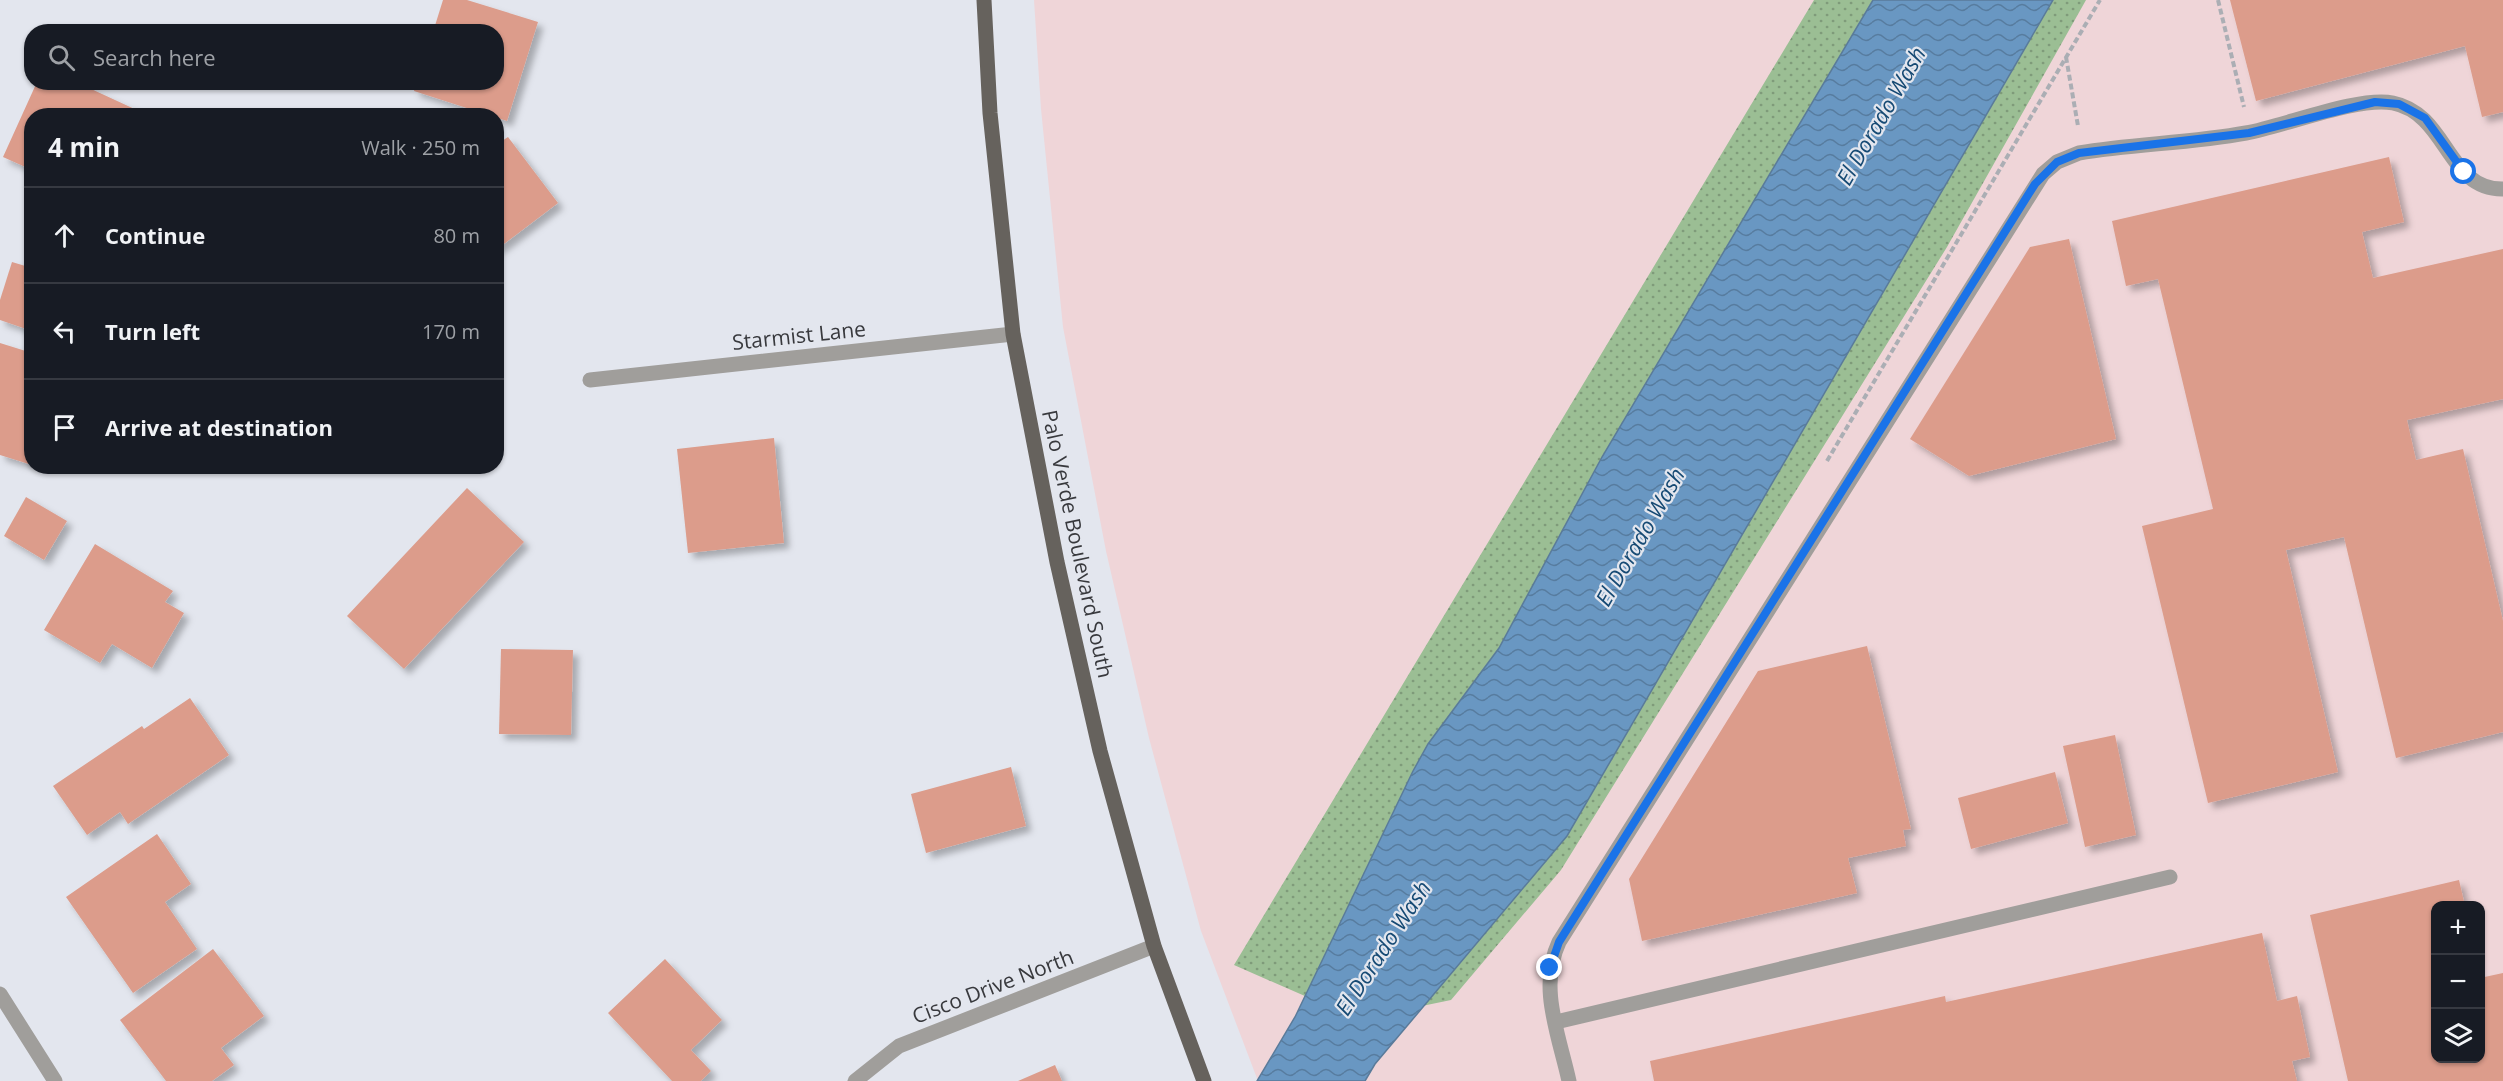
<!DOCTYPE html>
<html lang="en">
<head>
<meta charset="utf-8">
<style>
	body { margin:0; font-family:"Open Sans",sans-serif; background:#20242c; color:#f1f3f6 }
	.controls { position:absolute; right:18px; bottom:18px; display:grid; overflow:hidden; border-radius:12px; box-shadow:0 2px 4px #0004 }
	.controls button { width:54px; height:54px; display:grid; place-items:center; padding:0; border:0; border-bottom:2px solid #363941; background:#171b24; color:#f1f3f6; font:30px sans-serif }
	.stop { position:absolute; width:18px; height:18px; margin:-14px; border:4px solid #1a73e8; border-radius:50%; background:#fff }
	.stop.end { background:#1a73e8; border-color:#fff; box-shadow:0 2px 6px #0008 }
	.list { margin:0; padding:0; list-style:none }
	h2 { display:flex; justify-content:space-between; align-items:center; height:78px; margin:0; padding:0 24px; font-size:26px }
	h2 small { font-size:20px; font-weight:400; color:#9ea1a6 }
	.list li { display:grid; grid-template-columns:39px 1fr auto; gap:18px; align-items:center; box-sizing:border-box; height:96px; padding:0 24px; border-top:2px solid #363941 }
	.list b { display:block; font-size:22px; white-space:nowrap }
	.list em { font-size:20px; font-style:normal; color:#9ea1a6 }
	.icon { flex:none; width:33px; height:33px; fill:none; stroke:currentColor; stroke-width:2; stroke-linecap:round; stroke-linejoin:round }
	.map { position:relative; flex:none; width:2503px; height:1081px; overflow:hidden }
	.search { position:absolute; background:#171b24; box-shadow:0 2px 4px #0004; left:24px; top:24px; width:480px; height:66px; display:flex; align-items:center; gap:15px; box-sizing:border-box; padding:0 21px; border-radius:24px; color:#9ea1a6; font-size:22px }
	.panel { position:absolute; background:#171b24; box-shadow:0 2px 4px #0004; left:24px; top:108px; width:480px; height:366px; border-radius:24px }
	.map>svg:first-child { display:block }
	.education { fill:#efd5d8; fill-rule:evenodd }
	.grass { fill:url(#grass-dots) }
	.water { fill:url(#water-waves); stroke:#5a7b9a; stroke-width:1.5 }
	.building { fill:#dc9c8b; filter:url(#shadow) }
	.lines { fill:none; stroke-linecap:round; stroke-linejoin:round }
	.path { stroke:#abaeb4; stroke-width:4; stroke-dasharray:6 3; stroke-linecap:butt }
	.minor { stroke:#a09e9b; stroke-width:15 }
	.major { stroke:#66625d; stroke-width:15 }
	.route { stroke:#1a73e8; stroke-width:8 }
	.labels { text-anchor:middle; stroke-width:4.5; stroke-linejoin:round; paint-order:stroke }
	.street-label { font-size:21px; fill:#38393d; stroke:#e3e6ee }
	.water-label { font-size:22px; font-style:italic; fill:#164a74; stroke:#e3e6ee }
</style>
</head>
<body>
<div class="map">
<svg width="2503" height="1081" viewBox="0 0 2503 1081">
	<defs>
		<pattern id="grass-dots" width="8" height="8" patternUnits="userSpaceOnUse" patternTransform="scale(1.5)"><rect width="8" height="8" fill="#9bbe94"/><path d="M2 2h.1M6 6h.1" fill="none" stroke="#7f9b7a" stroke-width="1.8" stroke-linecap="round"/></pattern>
		<pattern id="water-waves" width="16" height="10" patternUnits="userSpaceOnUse" patternTransform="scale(1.5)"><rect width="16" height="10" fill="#6997c2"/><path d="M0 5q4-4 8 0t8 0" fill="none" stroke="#577c9f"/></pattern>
		<filter id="shadow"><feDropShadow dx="5.5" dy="5.5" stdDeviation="3" flood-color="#0004"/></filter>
	</defs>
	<rect width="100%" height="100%" fill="#e3e6ee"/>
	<!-- education -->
	<path class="education" d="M1034 0H2503V1081H1258L1201 931 1149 738 1106 551 1063 327 1041 109ZM2436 906H2480V1058H2436Z"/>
	<!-- grass -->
	<path class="grass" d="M1814 0H2086L1947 247 1561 870 1451 1000 1422 1006 1378 1028 1234 965Z"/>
	<!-- water -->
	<path class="water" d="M1873 0H2053L1567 836 1375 1064 1365 1081H1257L1295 1017 1413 771 1428 744 1499 648 1602 457Z"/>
	<!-- building -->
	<g class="building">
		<path d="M443 0H467L538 22 507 121 414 91 416 82H496V32H433Z"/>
		<path d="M2230 0H2503V112L2482 117 2465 46 2256 101Z"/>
		<path d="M37 82H76L141 112 140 116H32V170L3 157Z"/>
		<path d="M508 137 558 203 496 250V145Z"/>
		<path d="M2389 157 2404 222 2362 232 2373 278 2503 249V399L2407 420 2416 460 2463 449 2503 621V732L2396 758 2344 537 2286 550 2338 772 2208 803 2142 526 2213 509 2158 279 2126 286 2112 221Z"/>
		<path d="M2069 239 2116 439 1969 476 1910 439 2030 247Z"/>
		<path d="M12 262 32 268V331L0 320V300Z"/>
		<path d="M0 343 32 353V465L0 455Z"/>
		<path d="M774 438 784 543 688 553 677 449Z"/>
		<path d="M467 488 524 542 404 669 347 616Z"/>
		<path d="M26 497 67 521 44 560 4 536Z"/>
		<path d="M95 544 173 591 165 602 184 613 152 668 112 644 100 663 44 630Z"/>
		<path d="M1867 646 1911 829 1903 830 1906 846 1848 858 1857 893 1642 941 1629 879 1758 671Z"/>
		<path d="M501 649 573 650 571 735 499 734Z"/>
		<path d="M190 698 229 755 128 824 120 812 87 835 53 786 142 726 144 729Z"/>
		<path d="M2115 735 2136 835 2085 847 2063 746Z"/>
		<path d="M1011 767 1026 826 926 853 911 794Z"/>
		<path d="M2055 772 2068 823 1971 849 1958 798Z"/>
		<path d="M157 834 191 884 165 902 197 949 133 993 66 897Z"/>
		<path d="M2459 880 2465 906H2436V1058H2480V978L2503 973V1081H2348L2310 915Z"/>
		<path d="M2262 933 2277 1001 2297 996 2310 1057 2292 1061 2297 1081H1654L1650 1061 1945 996 1946 1002Z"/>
		<path d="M213 949 264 1016 221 1048 234 1065 212 1081H166L120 1020Z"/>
		<path d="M665 959 722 1020 691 1050 711 1071 701 1081H672L608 1013Z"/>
		<path d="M1055 1065 1062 1081H1018Z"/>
	</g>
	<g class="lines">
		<!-- path -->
		<g class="path">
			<path d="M2218 0 2244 107"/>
			<path d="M2066 57 2078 126"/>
			<path d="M1827 461 2100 0"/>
		</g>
		<!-- minor -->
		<g class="minor">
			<path d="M590 380 1013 334"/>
			<path d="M0 994 55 1081"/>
			<path d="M1556 1022 2170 877"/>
			<path d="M855 1081 899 1046 1154 946"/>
			<path d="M1569 1081C1559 1035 1538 987 1559 942L2043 174 2057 162 2079 153C2134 144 2191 143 2246 133 2285 126 2358 96 2393 103 2448 114 2447 190 2503 189"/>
		</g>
		<!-- major -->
		<path class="major" d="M984 0 990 113 1013 334 1057 562 1100 751 1154 946 1204 1081"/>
	</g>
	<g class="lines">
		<!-- route -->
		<path class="route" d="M1550 968 1559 942 2035 184 2057 162 2079 153 2249 133 2375 102 2399 104 2425 118 2464 172"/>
	</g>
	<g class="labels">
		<!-- street labels -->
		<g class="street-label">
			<text transform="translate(799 336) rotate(-6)" y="7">Starmist Lane</text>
			<text transform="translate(1077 544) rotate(78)" y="7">Palo Verde Boulevard South</text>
			<text transform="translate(993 987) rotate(-21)" y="7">Cisco Drive North</text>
		</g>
		<!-- water labels -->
		<g class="water-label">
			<text transform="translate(1881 116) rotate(-60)" y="8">El Dorado Wash</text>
			<text transform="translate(1640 537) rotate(-60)" y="8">El Dorado Wash</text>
			<text transform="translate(1383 948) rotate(-57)" y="8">El Dorado Wash</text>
		</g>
	</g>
</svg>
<div class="controls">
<button>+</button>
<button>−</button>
<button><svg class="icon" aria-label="layers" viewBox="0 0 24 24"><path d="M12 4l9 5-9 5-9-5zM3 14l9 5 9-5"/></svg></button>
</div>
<div class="stop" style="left:2464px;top:172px"></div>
<div class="stop end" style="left:1550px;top:968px"></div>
<div class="search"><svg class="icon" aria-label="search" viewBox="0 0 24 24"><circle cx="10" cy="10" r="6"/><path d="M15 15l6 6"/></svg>Search here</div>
<section class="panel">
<h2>4 min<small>Walk · 250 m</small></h2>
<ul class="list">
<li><svg class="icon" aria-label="ahead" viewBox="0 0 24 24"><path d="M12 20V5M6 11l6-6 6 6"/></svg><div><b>Continue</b></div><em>80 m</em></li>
<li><svg class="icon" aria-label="left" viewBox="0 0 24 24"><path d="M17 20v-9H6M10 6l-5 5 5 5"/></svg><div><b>Turn left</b></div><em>170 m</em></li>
<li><svg class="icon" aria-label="arrive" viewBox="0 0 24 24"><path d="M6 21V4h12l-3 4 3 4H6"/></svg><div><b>Arrive at destination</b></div></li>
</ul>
</section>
</div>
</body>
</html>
